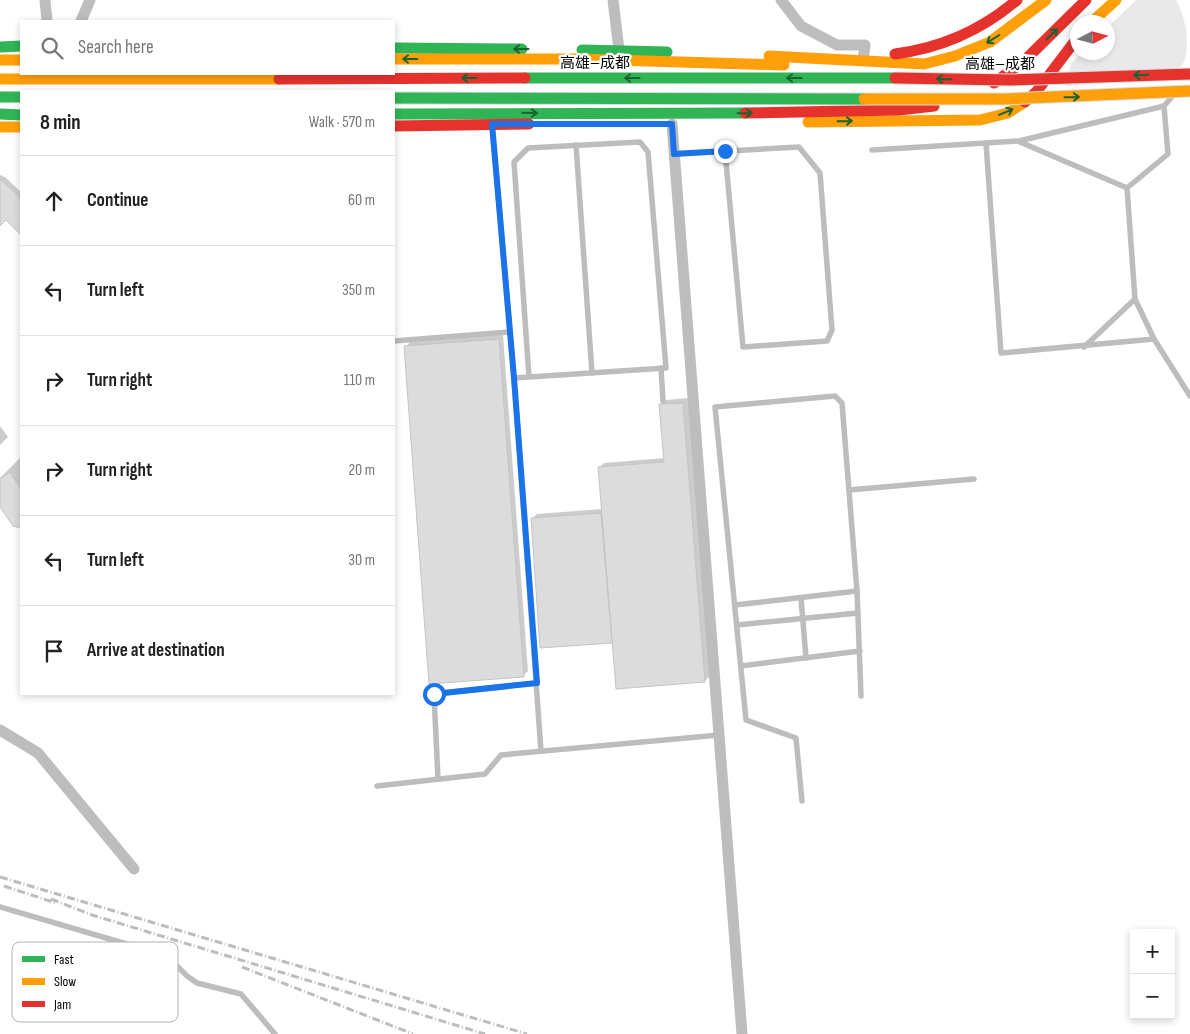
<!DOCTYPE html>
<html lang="en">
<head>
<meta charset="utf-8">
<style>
	body { margin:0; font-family:"Sofia Sans Condensed","Noto Sans SC",sans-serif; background:#f6f6f6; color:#222 }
	.controls { position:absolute; right:15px; bottom:15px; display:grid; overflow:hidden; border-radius:0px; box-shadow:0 2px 8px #0003 }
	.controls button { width:45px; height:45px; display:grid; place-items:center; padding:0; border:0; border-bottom:1px solid #e0e0e0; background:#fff; color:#222; font:25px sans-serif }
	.compass { position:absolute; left:1070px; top:15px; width:45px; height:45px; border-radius:50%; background:#fff; box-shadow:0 2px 8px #0003; rotate:84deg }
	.stop { position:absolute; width:15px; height:15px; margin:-11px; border:4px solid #1a73e8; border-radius:50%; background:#fff }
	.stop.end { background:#1a73e8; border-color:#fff; box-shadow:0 1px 5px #0008 }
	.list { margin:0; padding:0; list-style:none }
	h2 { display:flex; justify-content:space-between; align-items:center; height:65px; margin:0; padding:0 20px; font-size:21px }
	h2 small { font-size:16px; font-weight:400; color:#767676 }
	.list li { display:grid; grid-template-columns:32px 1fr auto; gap:15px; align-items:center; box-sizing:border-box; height:90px; padding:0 20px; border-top:1px solid #e0e0e0 }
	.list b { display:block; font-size:19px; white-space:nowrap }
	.list em { font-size:16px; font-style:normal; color:#767676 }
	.icon { flex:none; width:28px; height:28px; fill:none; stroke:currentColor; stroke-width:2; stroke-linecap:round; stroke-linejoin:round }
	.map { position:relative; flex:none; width:1190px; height:1034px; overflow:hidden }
	.search { position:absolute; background:#fff; box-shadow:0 2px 8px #0003; left:20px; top:20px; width:375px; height:55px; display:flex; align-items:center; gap:12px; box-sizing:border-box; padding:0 18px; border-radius:0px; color:#767676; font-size:19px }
	.panel { position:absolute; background:#fff; box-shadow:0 2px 8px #0003; left:20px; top:90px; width:375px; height:605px; border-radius:0px }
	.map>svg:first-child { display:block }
	.green { fill:#e9e9e9 }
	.shadow { fill:#0003 }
	.building { fill:#dcdcdc; stroke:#c4c4c4 }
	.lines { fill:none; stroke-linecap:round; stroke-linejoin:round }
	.lane { stroke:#bdbdbd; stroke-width:5.5 }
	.street { stroke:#bdbdbd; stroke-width:11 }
	.fast { stroke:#30b455; stroke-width:11 }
	.slow { stroke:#ff9f0a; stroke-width:11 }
	.jam { stroke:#e5322d; stroke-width:11 }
	.rail { stroke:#bdbdbd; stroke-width:3; stroke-dasharray:8 2.5 1 2.5; stroke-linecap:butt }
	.fast-bridge-casing { stroke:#dbdbdb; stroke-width:13; stroke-linecap:butt }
	.slow-bridge-casing { stroke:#dbdbdb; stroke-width:13; stroke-linecap:butt }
	.jam-bridge-casing { stroke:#dbdbdb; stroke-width:13; stroke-linecap:butt }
	.fast-bridge { stroke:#30b455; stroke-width:11 }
	.slow-bridge { stroke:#ff9f0a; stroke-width:11 }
	.jam-bridge { stroke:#e5322d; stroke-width:11 }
	.oneway { stroke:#1a632f }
	.route { stroke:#1a73e8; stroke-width:6 }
	.labels { text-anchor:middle; stroke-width:4.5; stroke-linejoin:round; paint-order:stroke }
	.street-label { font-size:15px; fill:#000; stroke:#fff }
	.key { fill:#fff; stroke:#b2b2b2; stroke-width:1 }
	.key-label { font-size:14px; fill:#000 }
</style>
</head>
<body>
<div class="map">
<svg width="1190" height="1034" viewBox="0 0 1190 1034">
	<rect width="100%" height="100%" fill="#fff"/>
	<!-- green -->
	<path class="green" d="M1136 0H1176C1185 16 1190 40 1185 59 1183 65 1175 73 1171 79L1066 86 1071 63 1082 53 1108 52V27Z"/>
	<!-- shadow -->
	<g class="shadow">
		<path d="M0 175 5 177 21 192V233L6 218 0 224Z"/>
		<path d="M503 335 528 671 523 676 406 347 410 342Z"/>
		<path d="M688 398 710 676 705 681 613 641 542 647 532 519 537 514 602 509 599 468 604 463 665 458 661 405 666 400Z"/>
		<path d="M0 426 8 437 0 445Z"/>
		<path d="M21 457V527L14 525 0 504V478Z"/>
	</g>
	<!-- building -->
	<g class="building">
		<path d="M0 179 21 198V235L6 220 0 226Z"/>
		<path d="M499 339 524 677 429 684 404 346Z"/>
		<path d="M683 403 705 682 616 689 598 467 664 462 659 404Z"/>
		<path d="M10 472 21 489V528L13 526 0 507V479Z"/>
		<path d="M601 513 612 643 540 648 531 518Z"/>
	</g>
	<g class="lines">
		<!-- lane -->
		<g class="lane">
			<path d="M492 125 514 378 541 751"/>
			<path d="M1020 142 1127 188 1168 154 1164 106"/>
			<path d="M986 143 1001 353 1154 339 1190 396"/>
			<path d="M576 145 592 373"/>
			<path d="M872 150 1019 141 1164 106 1171 98"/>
			<path d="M674 154 799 147 820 173 832 330 827 341 743 347 725 151"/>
			<path d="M1127 188 1135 299 1154 339"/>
			<path d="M394 341 509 332"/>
			<path d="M1084 347 1135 299"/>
			<path d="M661 368 663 401"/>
			<path d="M514 378 666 368 648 152 640 142 528 148 514 162 529 377"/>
			<path d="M849 490 974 479"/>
			<path d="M801 598 806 658"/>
			<path d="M735 605 857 591"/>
			<path d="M737 625 858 613"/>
			<path d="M741 666 860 651"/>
			<path d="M438 779 434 694 537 683"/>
			<path d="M377 786 485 774 501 755 719 735"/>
			<path d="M802 801 796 738 746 720 715 407 835 396 842 403 857 591 861 696"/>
			<path d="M0 907 154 952 174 963 187 976 197 983 241 994 275 1034"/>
		</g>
		<!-- street -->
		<g class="street">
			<path d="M45 0 47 21"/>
			<path d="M613 0 619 50"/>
			<path d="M781 0 801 26 837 45H865L863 60"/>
			<path d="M81 21 90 0"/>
			<path d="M672 124 742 1034"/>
			<path d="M0 730 38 753 134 869"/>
		</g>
		<!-- fast -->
		<g class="fast">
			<path d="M0 47 21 46"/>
			<path d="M394 48 522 49"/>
			<path d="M582 50 667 52"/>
			<path d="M525 78H895"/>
			<path d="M0 97H21"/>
			<path d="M1 114 21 115"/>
			<path d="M394 114 745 113"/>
		</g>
		<!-- slow -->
		<g class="slow">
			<path d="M1092 22 1116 0"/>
			<path d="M769 56 924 64 955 56 990 42 1046 0"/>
			<path d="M394 59H580L784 65"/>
			<path d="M0 60H21"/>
			<path d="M0 79H279"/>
			<path d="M808 122 980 120 1008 113 1025 102"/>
			<path d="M0 127H21"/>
		</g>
		<!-- jam -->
		<g class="jam">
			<path d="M895 54C941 48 982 30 1017 0"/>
			<path d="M279 79 525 78"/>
			<path d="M994 83 1024 61 1086 0"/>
			<path d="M1025 102 1037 91 1078 37"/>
			<path d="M745 113 899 110 934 106"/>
			<path d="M394 126 529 124"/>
		</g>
		<!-- rail -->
		<g class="rail">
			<path d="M0 877 527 1034"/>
			<path d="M4 886 56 903"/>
			<path d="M51 899 92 915 485 1034"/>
			<path d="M242 967 413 1034"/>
		</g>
		<!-- fast-bridge casing -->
		<g class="fast-bridge-casing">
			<path id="fast-bridge" d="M394 98 864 99"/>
		</g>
		<!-- slow-bridge casing -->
		<g class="slow-bridge-casing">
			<path id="slow-bridge" d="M864 99H1006L1190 91"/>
		</g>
		<!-- jam-bridge casing -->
		<g class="jam-bridge-casing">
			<path id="jam-bridge" d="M895 78 1011 80 1190 74"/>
		</g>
		<!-- fast-bridge -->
		<use href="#fast-bridge" class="fast-bridge"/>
		<!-- slow-bridge -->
		<use href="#slow-bridge" class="slow-bridge"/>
		<!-- jam-bridge -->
		<use href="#jam-bridge" class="jam-bridge"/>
	</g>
	<!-- one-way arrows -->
	<defs><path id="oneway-shaft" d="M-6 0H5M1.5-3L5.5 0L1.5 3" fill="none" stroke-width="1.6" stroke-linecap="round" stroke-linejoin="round" transform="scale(1.25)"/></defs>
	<g class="oneway">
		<use href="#oneway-shaft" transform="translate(1052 34) rotate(-44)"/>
		<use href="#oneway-shaft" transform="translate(993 39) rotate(148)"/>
		<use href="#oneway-shaft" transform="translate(521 49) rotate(-180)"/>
		<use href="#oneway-shaft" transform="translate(410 59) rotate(180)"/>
		<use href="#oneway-shaft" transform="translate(1141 75) rotate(178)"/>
		<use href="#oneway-shaft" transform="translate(469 78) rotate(180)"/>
		<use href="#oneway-shaft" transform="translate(632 78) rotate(180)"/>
		<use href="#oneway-shaft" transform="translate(794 78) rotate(180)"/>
		<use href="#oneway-shaft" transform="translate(944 79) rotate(-179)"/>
		<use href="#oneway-shaft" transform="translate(1072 97) rotate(-1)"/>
		<use href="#oneway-shaft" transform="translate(1006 112) rotate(-23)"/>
		<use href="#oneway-shaft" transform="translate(530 113) rotate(1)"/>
		<use href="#oneway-shaft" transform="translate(745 113) rotate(-1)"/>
		<use href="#oneway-shaft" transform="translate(845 121) rotate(-1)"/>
	</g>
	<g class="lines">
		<!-- route -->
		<path class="route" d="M434 694 537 683 514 378 492 124H672L674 154 725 151"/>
	</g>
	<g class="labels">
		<!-- street labels -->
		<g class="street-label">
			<text x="595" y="68">高雄—成都</text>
			<text x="1000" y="69">高雄—成都</text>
		</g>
	</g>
	<!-- legend -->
	<rect x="12" y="942" width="166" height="80" rx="8" class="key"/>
	<rect x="22" y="956" width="23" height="6" fill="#30b455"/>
	<rect x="22" y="978" width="23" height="7" fill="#ff9f0a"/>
	<rect x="22" y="1001" width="23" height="6" fill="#e5322d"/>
	<g class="key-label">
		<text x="54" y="964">Fast</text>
		<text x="54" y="986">Slow</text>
		<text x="54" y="1009">Jam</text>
	</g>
</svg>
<div class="controls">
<button>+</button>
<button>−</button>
</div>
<svg class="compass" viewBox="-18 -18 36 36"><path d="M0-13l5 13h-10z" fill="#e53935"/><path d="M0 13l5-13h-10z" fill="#767676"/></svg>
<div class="stop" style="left:434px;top:694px"></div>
<div class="stop end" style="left:725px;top:151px"></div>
<div class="search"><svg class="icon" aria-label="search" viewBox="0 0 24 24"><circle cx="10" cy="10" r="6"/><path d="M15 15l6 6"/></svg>Search here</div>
<section class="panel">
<h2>8 min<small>Walk · 570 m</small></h2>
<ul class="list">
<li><svg class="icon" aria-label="ahead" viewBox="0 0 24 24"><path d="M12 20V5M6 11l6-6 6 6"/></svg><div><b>Continue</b></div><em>60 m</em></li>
<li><svg class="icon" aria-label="left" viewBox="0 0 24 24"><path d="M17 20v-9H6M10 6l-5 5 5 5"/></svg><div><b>Turn left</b></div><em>350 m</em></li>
<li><svg class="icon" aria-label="right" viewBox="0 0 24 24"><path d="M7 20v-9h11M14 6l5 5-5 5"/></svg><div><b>Turn right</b></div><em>110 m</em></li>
<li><svg class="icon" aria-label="right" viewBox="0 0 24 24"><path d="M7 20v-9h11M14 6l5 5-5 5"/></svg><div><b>Turn right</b></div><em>20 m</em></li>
<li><svg class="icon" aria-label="left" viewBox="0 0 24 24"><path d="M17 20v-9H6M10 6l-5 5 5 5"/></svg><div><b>Turn left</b></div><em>30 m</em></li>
<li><svg class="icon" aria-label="arrive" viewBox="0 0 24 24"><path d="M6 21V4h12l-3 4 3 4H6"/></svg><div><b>Arrive at destination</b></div></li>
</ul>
</section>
</div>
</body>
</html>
